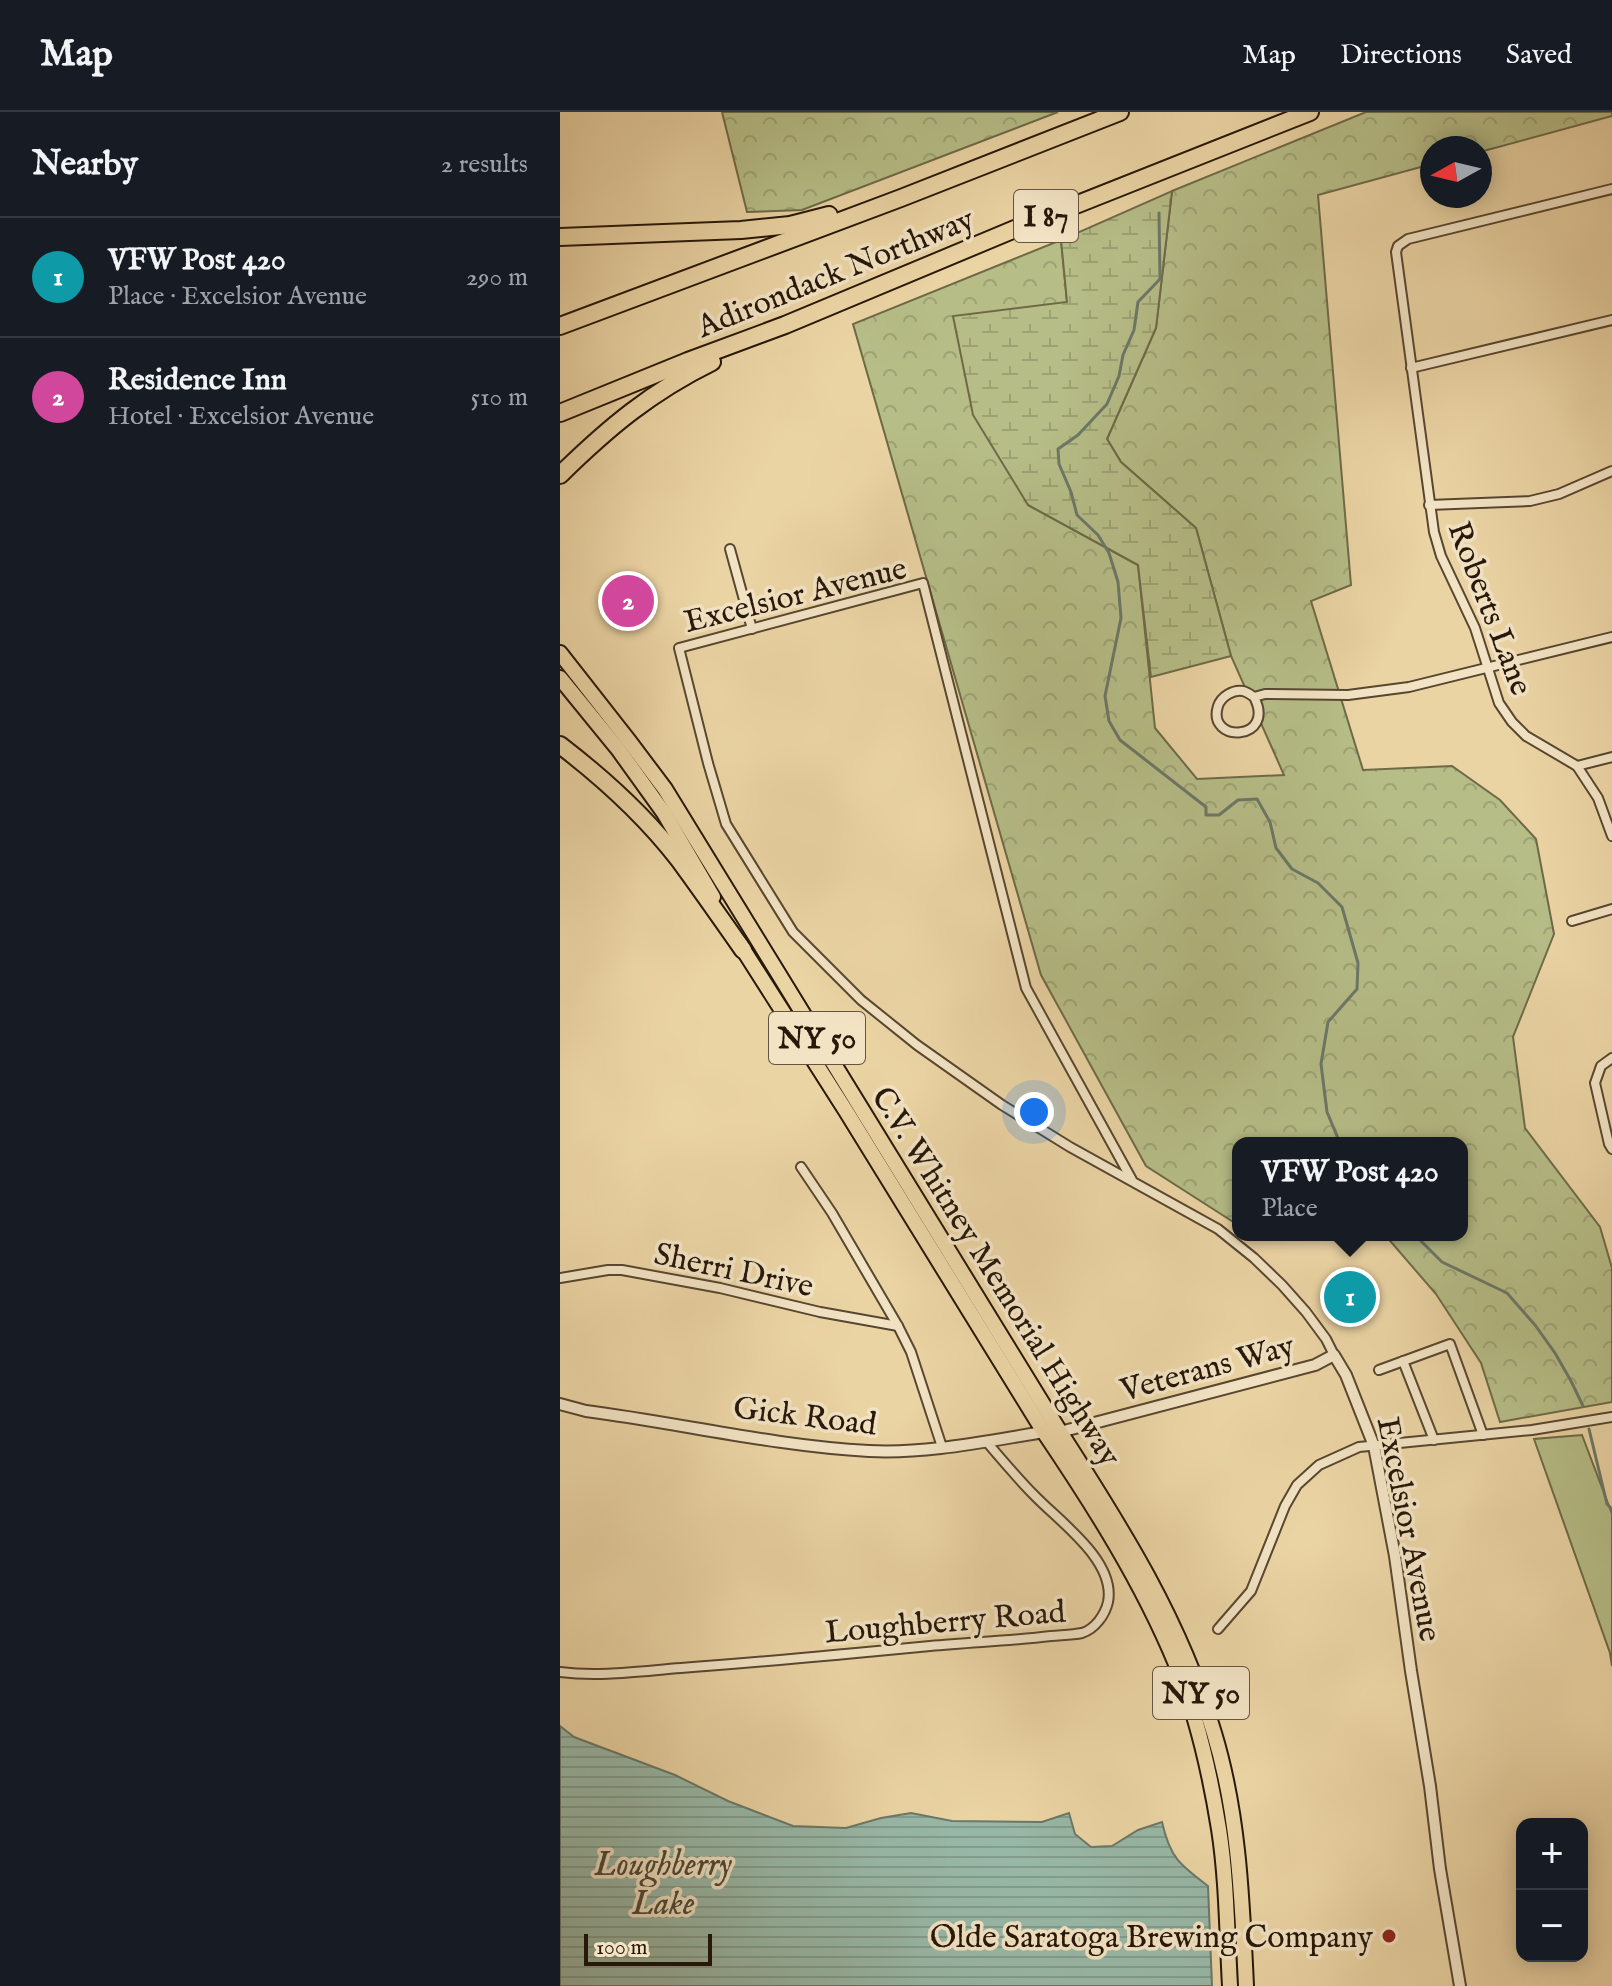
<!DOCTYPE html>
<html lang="en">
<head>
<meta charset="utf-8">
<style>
	body { margin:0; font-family:"IM FELL English",serif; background:#242831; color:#f1f3f6 }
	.controls { position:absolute; right:24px; bottom:24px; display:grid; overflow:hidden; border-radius:16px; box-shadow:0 4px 20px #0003 }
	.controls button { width:72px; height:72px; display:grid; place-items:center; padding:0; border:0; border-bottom:2px solid #363941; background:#171b24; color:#f1f3f6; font:40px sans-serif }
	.compass { position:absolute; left:860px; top:24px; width:72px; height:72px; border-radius:50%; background:#171b24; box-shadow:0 4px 20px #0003; rotate:262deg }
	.scale { position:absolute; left:24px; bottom:20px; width:128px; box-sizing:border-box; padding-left:8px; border:4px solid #271809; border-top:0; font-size:22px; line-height:28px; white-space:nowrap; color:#271809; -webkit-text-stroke:6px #f2e3c4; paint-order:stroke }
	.you { position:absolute; left:474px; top:1000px; width:28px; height:28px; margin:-20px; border:6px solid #fff; border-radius:50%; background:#1a73e8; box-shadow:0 0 0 12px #1a73e833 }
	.badge { display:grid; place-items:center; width:52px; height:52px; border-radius:50%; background:#c59692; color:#fff; font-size:26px; font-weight:700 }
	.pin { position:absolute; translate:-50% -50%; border:4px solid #fff; box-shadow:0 2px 8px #0006 }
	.popup { position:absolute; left:672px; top:1025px; width:236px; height:104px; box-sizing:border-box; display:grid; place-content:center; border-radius:16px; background:#171b24; filter:drop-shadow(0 2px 6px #0005); font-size:26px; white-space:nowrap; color:#9ea1a6 }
	.popup b { font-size:30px; color:#f1f3f6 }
	.popup::after { content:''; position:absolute; left:50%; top:100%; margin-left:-16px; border:16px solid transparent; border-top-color:#171b24 }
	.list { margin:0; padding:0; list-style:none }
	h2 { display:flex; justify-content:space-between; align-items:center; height:104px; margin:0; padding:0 32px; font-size:34px }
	h2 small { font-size:26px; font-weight:400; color:#9ea1a6 }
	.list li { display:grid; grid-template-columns:52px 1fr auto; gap:24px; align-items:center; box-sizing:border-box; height:120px; padding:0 32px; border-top:2px solid #363941 }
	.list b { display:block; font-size:30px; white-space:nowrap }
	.list p { margin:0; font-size:26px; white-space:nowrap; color:#9ea1a6 }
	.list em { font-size:26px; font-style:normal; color:#9ea1a6 }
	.map { position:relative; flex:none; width:1052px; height:1874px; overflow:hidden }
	header { display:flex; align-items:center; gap:48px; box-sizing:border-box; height:112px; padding:0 40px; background:#171b24; border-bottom:2px solid #363941 }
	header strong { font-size:38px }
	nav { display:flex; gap:44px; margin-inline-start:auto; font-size:28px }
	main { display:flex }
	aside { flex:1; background:#171b24 }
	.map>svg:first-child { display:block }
	.forest { fill:url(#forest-crowns); stroke:#6e6a48; stroke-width:2 }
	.wetland { fill:url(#wetland-marsh); stroke:#6e6a48; stroke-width:2 }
	.park { fill:#b6bd87; stroke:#6e6a48; stroke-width:2 }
	.water { fill:url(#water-rules); stroke:#6b7868; stroke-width:2 }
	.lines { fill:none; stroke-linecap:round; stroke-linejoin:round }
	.stream { stroke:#6b7868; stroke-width:3 }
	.minor-casing { stroke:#584730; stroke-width:12 }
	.tertiary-casing { stroke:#584730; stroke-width:14 }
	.trunk-casing { stroke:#271809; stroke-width:18 }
	.motorway-casing { stroke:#271809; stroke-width:20 }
	.minor { stroke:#f2e3c4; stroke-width:8 }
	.tertiary { stroke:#f2e3c4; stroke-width:10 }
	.trunk { stroke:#ebd4a4; stroke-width:14 }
	.motorway { stroke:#ebd4a4; stroke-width:16 }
	.poi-dot { fill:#8f2418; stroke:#f2e3c4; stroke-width:3 }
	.labels { text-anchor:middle; stroke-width:7; stroke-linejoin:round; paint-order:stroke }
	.shield { fill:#f2e3c4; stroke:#645541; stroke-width:2 }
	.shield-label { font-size:30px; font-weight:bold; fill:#271809 }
	.street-label { font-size:32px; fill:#271809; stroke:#f2e3c4 }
	.poi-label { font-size:32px; fill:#271809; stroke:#f2e3c4; text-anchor:end }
	.water-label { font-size:34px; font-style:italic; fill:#494838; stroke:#f2e3c4 }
</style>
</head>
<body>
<header>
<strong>Map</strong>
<nav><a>Map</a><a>Directions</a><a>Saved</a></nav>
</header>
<main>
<aside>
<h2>Nearby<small>2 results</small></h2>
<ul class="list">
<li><span class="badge" style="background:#0f9aa8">1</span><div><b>VFW Post 420</b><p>Place · Excelsior Avenue</p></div><em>290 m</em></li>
<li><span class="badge" style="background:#d1479c">2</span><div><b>Residence Inn</b><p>Hotel · Excelsior Avenue</p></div><em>510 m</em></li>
</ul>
</aside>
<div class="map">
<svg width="1052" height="1874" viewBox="0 0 1052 1874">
	<defs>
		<pattern id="forest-crowns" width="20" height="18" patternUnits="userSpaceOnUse" patternTransform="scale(2)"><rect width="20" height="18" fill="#b6bd87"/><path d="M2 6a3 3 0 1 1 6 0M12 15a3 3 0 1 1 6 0" fill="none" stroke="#9ca273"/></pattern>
		<pattern id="wetland-marsh" width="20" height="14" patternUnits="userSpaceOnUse" patternTransform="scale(2)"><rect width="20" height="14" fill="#b6bd87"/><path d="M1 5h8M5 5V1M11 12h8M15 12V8" fill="none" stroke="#9ca273"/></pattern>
		<pattern id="water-rules" width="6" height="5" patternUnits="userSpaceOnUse" patternTransform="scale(2)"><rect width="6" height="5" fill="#98b8a7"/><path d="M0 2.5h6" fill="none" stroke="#839d8e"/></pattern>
	</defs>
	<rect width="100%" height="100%" fill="#ebd4a4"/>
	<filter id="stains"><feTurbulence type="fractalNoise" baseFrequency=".0025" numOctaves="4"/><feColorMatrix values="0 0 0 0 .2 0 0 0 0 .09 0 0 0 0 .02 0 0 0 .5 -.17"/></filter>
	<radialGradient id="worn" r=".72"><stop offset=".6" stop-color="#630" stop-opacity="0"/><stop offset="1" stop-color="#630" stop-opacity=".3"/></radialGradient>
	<!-- forest -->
	<g class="forest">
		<path d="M162 0H498L242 98 187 100Z"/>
		<path d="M806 0H1052V4L920 40V36H872V52L758 83 791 473 751 489 803 658 892 654 940 688 976 727 994 822 953 925 965 1016 1040 1115 1052 1156V1290L940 1310 921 1251 876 1182 825 1123H902V1031H678V1113L586 1054 481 863 293 212 501 128 507 190 468 393 578 453 595 616 637 667 724 663 671 544 636 416 561 350 547 327 596 216 612 79Z"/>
	</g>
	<!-- wetland -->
	<path class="wetland" d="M612 79 596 216 547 327 561 350 636 416 671 544 591 565 578 453 468 393 413 303 393 204 507 190 501 128Z"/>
	<!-- park -->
	<path class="park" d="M1022 1323 1052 1402V1554L1050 1541 974 1327Z"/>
	<!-- water -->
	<path class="water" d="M0 1614 14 1625 115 1663 168 1689 233 1714 286 1716 321 1706 351 1701 392 1709 482 1710 509 1701 515 1722 531 1735 552 1734 578 1718 602 1710C610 1746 620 1753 648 1774L652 1874H0Z"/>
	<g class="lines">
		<!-- stream -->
		<g class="stream">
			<path d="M599 101 600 167 578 190 574 218 563 243 559 264 547 292 518 323 498 337 499 352 511 380 517 403 538 423 549 441 558 470 561 506 545 584 549 609 560 628 646 695V703H659L678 688 697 687 710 710 716 736 732 757 758 771 782 795 798 851 797 877 768 910 761 952 767 1000 780 1031"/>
			<path d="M855 1123 882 1150 947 1181 975 1213 995 1241 1011 1269 1023 1294"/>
			<path d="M1029 1317 1047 1392 1052 1397"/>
		</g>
		<!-- minor casing -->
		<g class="minor-casing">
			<g id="minor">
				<path d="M1052 77 848 127 838 134 836 140 874 420 881 444 915 516 939 591 952 610 966 624 1017 654 1038 686 1052 724"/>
				<path d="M851 256 1052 208"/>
				<path d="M869 393 970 389 999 382 1052 359"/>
				<path d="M170 437 192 517"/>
				<path d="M694 585C717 629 646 632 658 594 661 585 673 577 683 579 687 580 691 583 694 585L705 582 788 583 849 575 1052 525"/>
				<path d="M1017 654 1052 645"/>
				<path d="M1012 809 1052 797"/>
				<path d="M1052 946 1041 954 1035 971 1049 1032 1052 1037"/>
				<path d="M241 1055 272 1101 338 1214 351 1240 382 1335"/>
				<path d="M572 1068 466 876 363 471 119 536 148 651 166 712 233 820 301 888 357 933 442 993 510 1035 658 1117 694 1146 722 1173 746 1200 766 1227 774 1243"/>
				<path d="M0 1166 48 1158H62L160 1176 260 1200 338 1214"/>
				<path d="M843 1249 874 1328"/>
				<path d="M819 1258 890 1232 923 1323"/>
				<path d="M658 1517 691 1479 725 1394 737 1373 759 1353 799 1335 972 1318 1052 1305"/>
				<path d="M0 1560C40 1565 81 1559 121 1556 204 1550 287 1542 370 1534 410 1530 451 1529 491 1524 501 1523 512 1523 522 1521 535 1517 545 1503 548 1490 556 1449 500 1410 475 1384 458 1367 442 1348 426 1329"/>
			</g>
		</g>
		<!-- tertiary casing -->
		<g class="tertiary-casing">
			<path id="tertiary" d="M0 1292 26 1299C119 1311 215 1334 309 1339 367 1342 427 1329 484 1320H500L755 1253 774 1243 786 1263 814 1334 835 1444 851 1559 870 1674 880 1757 900 1874"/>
		</g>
		<!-- trunk casing -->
		<g class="trunk-casing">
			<g id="trunk">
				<path d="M0 541 69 629 105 677 500 1320C563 1418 620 1508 654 1621 679 1703 682 1789 686 1874"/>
				<path d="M0 566 58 637 104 701 153 785"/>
				<path d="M179 831 286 999 484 1320C534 1394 582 1470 616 1552 637 1604 650 1661 659 1717 667 1768 667 1822 670 1874"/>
			</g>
		</g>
		<!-- motorway casing -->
		<g class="motorway-casing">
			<g id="motorway">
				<path d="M0 125 181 118 230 113 269 103"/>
				<path d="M0 214 341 86 560 0"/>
				<path d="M0 301 128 249 225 213 455 117 750 0"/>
				<path d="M0 363C49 315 91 280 152 250"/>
				<path d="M0 633C43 666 86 705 119 748 141 778 162 808 183 838"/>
			</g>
		</g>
		<!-- minor -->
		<use href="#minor" class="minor"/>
		<!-- tertiary -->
		<use href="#tertiary" class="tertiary"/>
		<!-- trunk -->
		<use href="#trunk" class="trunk"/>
		<!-- motorway -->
		<use href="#motorway" class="motorway"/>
	</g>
	<!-- markers -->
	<circle class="poi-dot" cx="829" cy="1824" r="8"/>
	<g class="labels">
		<!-- shield labels -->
		<g class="shield">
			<rect x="454" y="78" width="64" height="52" rx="6"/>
			<rect x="209" y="900" width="96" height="52" rx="6"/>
			<rect x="593" y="1555" width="96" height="52" rx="6"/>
		</g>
		<g class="shield-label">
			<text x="486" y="114">I 87</text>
			<text x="257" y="936">NY 50</text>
			<text x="641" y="1591">NY 50</text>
		</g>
		<!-- street labels -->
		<g class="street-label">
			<text transform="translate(275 160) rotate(-22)" y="11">Adirondack Northway</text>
			<text transform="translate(235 482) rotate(-14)" y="11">Excelsior Avenue</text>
			<text transform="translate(931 496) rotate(69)" y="11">Roberts Lane</text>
			<text transform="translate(174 1157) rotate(12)" y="11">Sherri Drive</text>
			<text transform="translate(437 1164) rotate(58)" y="11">C.V. Whitney Memorial Highway</text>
			<text transform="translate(647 1255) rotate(-15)" y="11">Veterans Way</text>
			<text transform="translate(245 1303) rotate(7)" y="11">Gick Road</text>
			<text transform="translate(850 1417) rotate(79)" y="11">Excelsior Avenue</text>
			<text transform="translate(385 1509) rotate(-5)" y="11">Loughberry Road</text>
		</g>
		<!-- poi labels -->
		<g class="poi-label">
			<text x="813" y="1835">Olde Saratoga Brewing Company</text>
		</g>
		<!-- water labels -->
		<g class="water-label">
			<text x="103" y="1763">Loughberry<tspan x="103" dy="39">Lake</tspan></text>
		</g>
	</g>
	<rect width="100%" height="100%" filter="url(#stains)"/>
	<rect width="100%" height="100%" fill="url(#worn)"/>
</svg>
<div class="controls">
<button>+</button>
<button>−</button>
</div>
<svg class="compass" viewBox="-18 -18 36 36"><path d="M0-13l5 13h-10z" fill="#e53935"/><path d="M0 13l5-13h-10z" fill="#9ea1a6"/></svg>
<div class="scale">100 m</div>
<div class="you"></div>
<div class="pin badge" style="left:790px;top:1185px;background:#0f9aa8">1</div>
<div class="popup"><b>VFW Post 420</b>Place</div>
<div class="pin badge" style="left:68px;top:489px;background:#d1479c">2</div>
</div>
</main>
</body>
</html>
